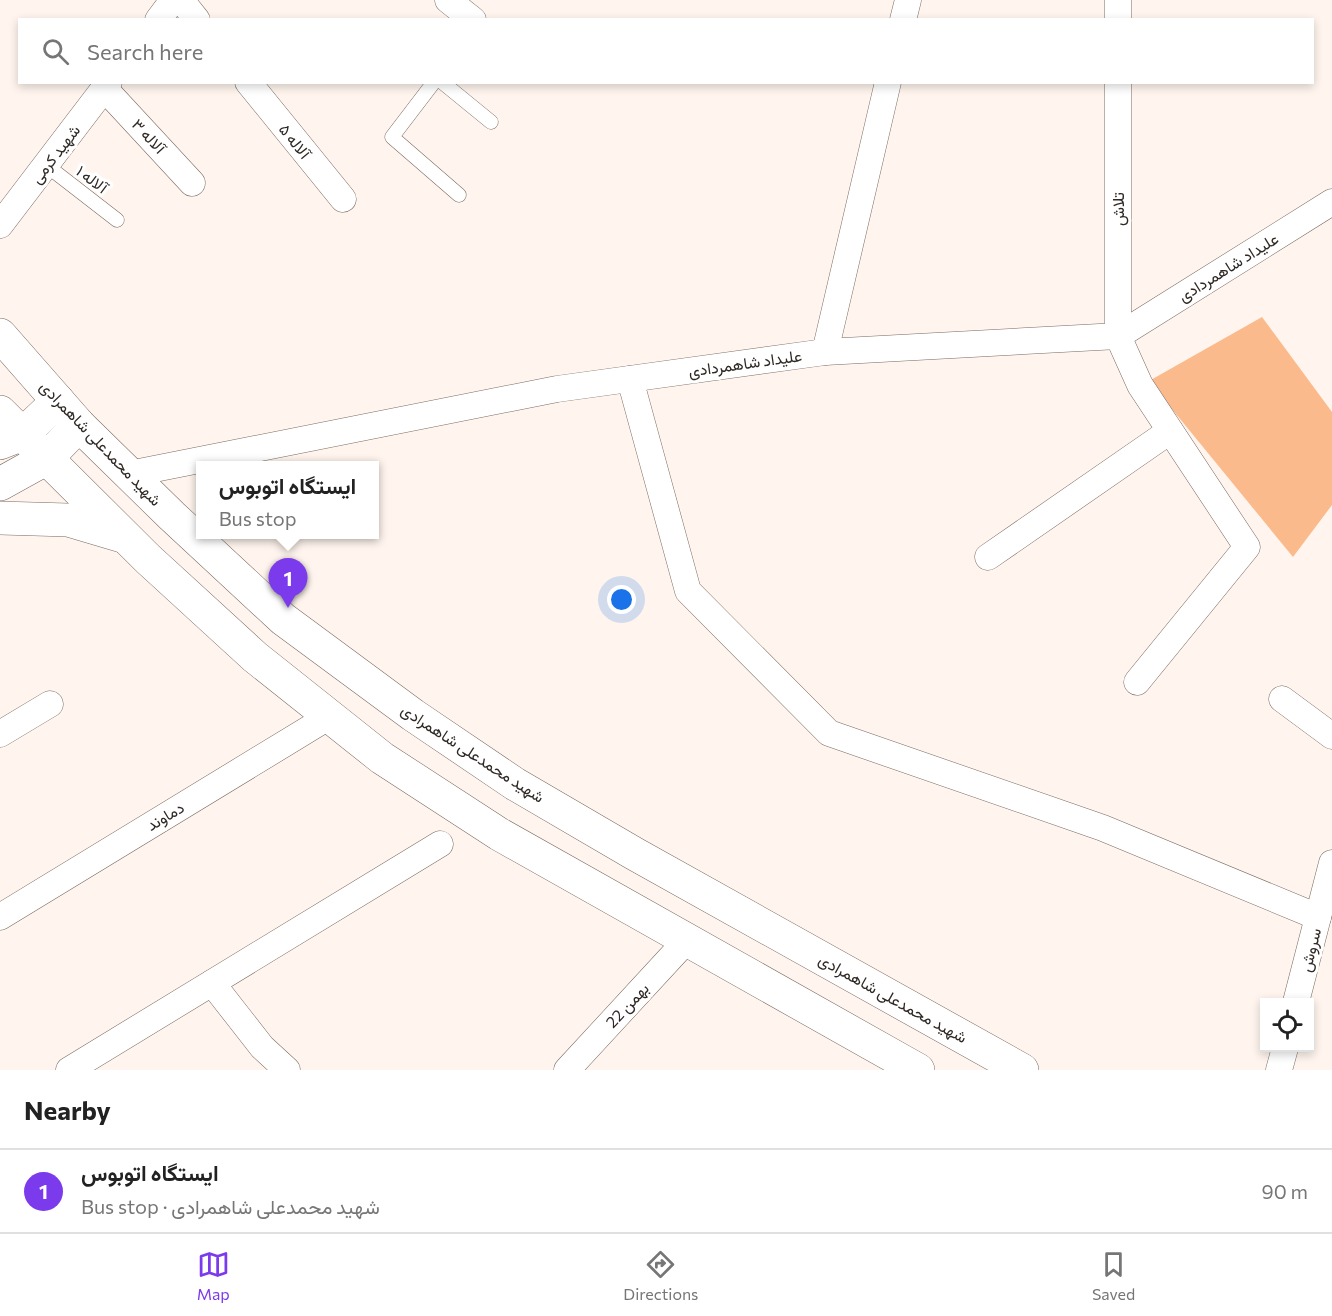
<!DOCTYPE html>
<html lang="en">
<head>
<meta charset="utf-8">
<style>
	body { margin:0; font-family:Commissioner,Vazirmatn,sans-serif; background:#f6f6f6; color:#222 }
	.controls { position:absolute; right:18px; bottom:18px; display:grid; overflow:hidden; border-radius:0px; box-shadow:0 3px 9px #0003 }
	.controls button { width:54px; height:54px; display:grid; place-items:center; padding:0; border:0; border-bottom:2px solid #e0e0e0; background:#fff; color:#222; font:30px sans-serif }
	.you { position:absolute; left:622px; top:600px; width:21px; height:21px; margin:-15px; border:4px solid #fff; border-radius:50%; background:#1a73e8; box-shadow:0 0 0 9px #1a73e833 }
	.badge { display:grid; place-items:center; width:39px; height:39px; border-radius:50%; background:#7c3aed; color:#fff; font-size:20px; font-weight:700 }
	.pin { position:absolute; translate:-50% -50px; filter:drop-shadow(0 2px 3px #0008) }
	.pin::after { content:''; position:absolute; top:32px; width:21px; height:18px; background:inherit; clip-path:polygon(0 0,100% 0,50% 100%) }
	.popup { position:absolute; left:196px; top:461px; width:183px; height:78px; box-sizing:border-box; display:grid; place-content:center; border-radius:0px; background:#fff; filter:drop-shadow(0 2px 4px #0005); font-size:20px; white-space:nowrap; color:#767676 }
	.popup b { font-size:22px; color:#222 }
	.popup::after { content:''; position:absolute; left:50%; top:100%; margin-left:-12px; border:12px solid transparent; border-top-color:#fff }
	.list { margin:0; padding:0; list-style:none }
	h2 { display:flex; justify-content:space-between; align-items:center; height:78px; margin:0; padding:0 24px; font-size:26px }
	h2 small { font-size:20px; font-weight:400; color:#767676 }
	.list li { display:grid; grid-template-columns:39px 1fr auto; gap:18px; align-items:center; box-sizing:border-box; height:84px; padding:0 24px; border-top:2px solid #e0e0e0 }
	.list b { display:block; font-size:22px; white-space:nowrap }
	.list p { margin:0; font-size:20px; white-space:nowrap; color:#767676 }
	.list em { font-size:20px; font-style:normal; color:#767676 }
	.icon { flex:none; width:33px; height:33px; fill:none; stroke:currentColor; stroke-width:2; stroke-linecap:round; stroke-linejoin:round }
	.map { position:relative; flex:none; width:1332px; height:1070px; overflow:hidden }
	.search { position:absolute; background:#fff; box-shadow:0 3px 9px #0003; left:18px; right:18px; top:18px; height:66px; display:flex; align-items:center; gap:15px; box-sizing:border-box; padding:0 21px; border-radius:0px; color:#767676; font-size:22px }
	.sheet { height:162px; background:#fff }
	nav { display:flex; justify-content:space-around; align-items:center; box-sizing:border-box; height:84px; border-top:2px solid #e0e0e0; background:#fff; font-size:16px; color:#767676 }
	nav a { display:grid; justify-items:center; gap:3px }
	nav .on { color:#7c3aed }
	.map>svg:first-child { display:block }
	.green { fill:#fbba8b }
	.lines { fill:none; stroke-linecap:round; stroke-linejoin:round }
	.service-casing { stroke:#796b61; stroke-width:15 }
	.minor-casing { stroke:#796b61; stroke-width:27 }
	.secondary-casing { stroke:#796b61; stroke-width:34 }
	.primary-casing { stroke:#796b61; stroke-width:34 }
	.service { stroke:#fff; stroke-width:14 }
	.minor { stroke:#fff; stroke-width:26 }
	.secondary { stroke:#fff; stroke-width:33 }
	.primary { stroke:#fff; stroke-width:33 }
	.labels { text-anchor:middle; stroke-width:6; stroke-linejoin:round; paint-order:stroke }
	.street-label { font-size:16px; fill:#2f2925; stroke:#fff }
</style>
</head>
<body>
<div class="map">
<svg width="1332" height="1070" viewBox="0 0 1332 1070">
	<rect width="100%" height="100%" fill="#fff5ee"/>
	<!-- green -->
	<path class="green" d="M1262 317 1332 412V505L1293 557 1149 381Z"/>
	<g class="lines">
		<!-- service casing -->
		<g class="service-casing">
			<g id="service">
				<path d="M434 82 392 137 459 195"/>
				<path d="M442 82 491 122"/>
				<path d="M46 165 117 220"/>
			</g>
		</g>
		<!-- minor casing -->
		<g class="minor-casing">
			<g id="minor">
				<path d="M181 0 197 20"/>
				<path d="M448 0 473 20"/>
				<path d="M158 20 173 0"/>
				<path d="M903 20 908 0"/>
				<path d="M1118 20V0"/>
				<path d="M248 82 343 199"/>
				<path d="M1118 82V336L1140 385 1247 547 1137 682"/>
				<path d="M105 89 192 183"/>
				<path d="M0 225 109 82"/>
				<path d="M825 352 888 82"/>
				<path d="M630 379 688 591 829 733 1103 828 1318 917"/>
				<path d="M129 474 557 389 825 352 1118 336 1332 202"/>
				<path d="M988 557 1170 431"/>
				<path d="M1282 699 1332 736"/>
				<path d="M0 734 50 704"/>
				<path d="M0 917 330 716"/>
				<path d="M212 983 262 1047 287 1070"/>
				<path d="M1296 1002 1332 863"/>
				<path d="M69 1070 440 844"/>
				<path d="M567 1070 687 940"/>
				<path d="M1279 1070 1285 1048"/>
			</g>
		</g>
		<!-- secondary casing -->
		<g class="secondary-casing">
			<g id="secondary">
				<path d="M0 443 23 434 58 401"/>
				<path d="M0 484 47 458 79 425"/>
			</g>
		</g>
		<!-- primary casing -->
		<g class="primary-casing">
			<g id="primary">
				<path d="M0 335 79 425 172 516 283 619 413 715 515 784 635 854 1022 1070"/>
				<path d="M0 412 148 559 255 657 382 758 499 834 918 1070"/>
				<path d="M0 518 68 520 122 536"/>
			</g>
		</g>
		<!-- service -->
		<use href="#service" class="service"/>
		<!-- minor -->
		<use href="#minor" class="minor"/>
		<!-- secondary -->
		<use href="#secondary" class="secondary"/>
		<!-- primary -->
		<use href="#primary" class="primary"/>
	</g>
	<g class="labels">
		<!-- street labels -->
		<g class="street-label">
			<text transform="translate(149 136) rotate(47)" y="6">آلاله ۳</text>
			<text transform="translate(295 141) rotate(51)" y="6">آلاله ۵</text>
			<text transform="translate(55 154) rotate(-52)" y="6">شهید کرمی</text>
			<text transform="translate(92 179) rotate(37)" y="6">آلاله ۱</text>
			<text transform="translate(1118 209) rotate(-90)" y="6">تلاش</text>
			<text transform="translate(1228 267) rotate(-32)" y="6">علیداد شاهمردادی</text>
			<text transform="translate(745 363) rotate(-8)" y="6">علیداد شاهمردادی</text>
			<text transform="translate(101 443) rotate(46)" y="6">شهید محمدعلی شاهمرادی</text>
			<text transform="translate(473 753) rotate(33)" y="6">شهید محمدعلی شاهمرادی</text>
			<text transform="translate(165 816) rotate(-31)" y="6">دماوند</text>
			<text transform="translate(1310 950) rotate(-76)" y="6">سروش</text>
			<text transform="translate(893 998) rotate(29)" y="6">شهید محمدعلی شاهمرادی</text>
			<text transform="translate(627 1005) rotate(-47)" y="6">22 بهمن</text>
		</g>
	</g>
</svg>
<div class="controls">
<button><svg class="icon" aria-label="locate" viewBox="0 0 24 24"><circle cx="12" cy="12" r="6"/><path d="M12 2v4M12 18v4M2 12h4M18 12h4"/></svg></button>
</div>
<div class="you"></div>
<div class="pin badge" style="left:288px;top:608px">1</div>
<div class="popup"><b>ایستگاه اتوبوس</b>Bus stop</div>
<div class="search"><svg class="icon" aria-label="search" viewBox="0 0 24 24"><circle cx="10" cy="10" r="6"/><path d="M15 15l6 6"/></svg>Search here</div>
</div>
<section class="sheet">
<h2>Nearby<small></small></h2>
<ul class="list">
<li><span class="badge">1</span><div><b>ایستگاه اتوبوس</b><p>Bus stop · شهید محمدعلی شاهمرادی</p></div><em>90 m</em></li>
</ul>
</section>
<nav>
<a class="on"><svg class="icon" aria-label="map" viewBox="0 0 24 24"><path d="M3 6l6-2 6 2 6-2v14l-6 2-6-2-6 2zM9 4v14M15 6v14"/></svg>Map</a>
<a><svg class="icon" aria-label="directions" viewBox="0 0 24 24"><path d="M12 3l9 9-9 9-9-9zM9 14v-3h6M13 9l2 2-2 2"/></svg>Directions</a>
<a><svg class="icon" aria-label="saved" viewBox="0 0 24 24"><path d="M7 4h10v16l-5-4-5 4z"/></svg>Saved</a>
</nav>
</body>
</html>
